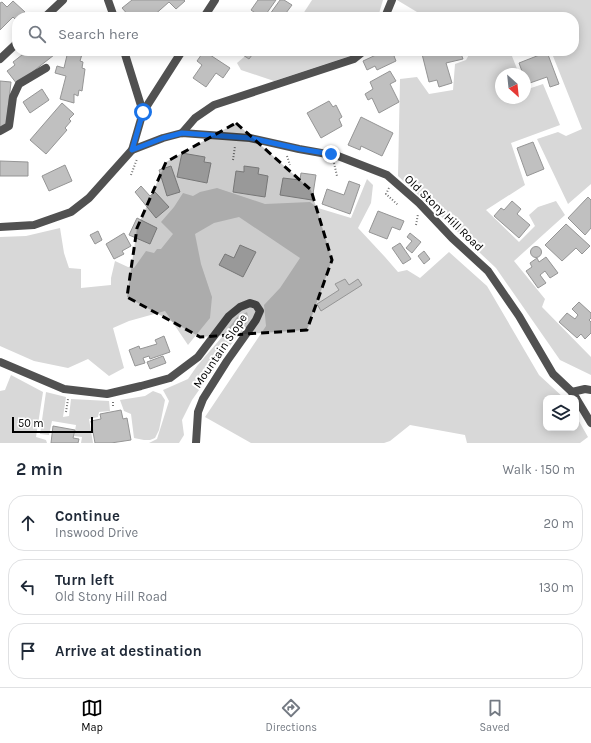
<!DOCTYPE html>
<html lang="en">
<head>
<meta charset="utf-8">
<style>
	body { margin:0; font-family:Karla,sans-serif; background:#f2f2f3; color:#1f2937 }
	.controls { position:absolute; right:12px; bottom:12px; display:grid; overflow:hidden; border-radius:8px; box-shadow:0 2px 10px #0003 }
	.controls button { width:36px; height:36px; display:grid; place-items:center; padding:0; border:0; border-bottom:1px solid #e0e1e3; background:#fff; color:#1f2937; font:20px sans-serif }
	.compass { position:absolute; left:495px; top:68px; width:36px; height:36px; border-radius:50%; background:#fff; box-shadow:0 2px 10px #0003; rotate:153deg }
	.scale { position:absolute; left:12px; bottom:10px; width:81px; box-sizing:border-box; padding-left:4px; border:2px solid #000; border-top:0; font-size:11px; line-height:14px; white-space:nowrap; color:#000; -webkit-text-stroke:3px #fff; paint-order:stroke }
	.stop { position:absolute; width:12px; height:12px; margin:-9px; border:3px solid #1a73e8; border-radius:50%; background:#fff }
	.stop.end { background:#1a73e8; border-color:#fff; box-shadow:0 1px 4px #0008 }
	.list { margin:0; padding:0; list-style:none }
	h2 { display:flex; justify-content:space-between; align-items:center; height:52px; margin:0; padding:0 16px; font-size:17px }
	h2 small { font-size:13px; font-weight:400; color:#747a83 }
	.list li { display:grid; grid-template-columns:26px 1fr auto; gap:12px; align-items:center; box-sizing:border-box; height:56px; margin:0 8px 8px; padding:0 8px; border:1px solid #e0e1e3; border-radius:16px }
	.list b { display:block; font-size:15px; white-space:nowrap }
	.list p { margin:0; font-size:13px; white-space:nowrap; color:#747a83 }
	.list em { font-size:13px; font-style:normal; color:#747a83 }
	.icon { flex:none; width:22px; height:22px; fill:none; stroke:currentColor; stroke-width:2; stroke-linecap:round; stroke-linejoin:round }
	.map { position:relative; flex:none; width:591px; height:443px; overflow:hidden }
	.search { position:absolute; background:#fff; box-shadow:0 2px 10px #0003; left:12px; right:12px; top:12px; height:44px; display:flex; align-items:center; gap:10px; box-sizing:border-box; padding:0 14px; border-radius:16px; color:#747a83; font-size:15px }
	.sheet { height:244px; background:#fff }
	nav { display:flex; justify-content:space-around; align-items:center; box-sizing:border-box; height:56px; border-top:1px solid #e0e1e3; background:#fff; font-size:11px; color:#747a83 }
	nav a { display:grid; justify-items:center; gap:2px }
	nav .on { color:#000 }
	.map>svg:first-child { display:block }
	.green { fill:#d8d8d8 }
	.building { fill:#c0c0c0; stroke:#959595 }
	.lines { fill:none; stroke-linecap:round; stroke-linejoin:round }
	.path { stroke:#737373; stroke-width:2; stroke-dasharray:1 2; stroke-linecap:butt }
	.minor { stroke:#515151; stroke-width:8 }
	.tertiary { stroke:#515151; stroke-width:8 }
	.route { stroke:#1a73e8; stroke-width:5 }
	.marked { fill:#000; fill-opacity:0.2; stroke:#000; stroke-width:3; stroke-dasharray:8 5; stroke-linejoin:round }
	.labels { text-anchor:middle; stroke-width:4; stroke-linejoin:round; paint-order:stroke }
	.street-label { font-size:12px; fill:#000; stroke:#fff }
</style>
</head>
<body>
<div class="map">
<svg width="591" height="443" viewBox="0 0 591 443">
	<rect width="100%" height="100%" fill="#fff"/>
	<!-- green -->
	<g class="green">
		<path d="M312 0H383L378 17H301Z"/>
		<path d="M397 0H591V184L568 204 537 139 558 132 566 136 582 129 551 51H574V17H430L417 12Z"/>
		<path d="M251 51H357L350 56 274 81 241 70 237 63Z"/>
		<path d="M471 51H510L519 74H501V98H525V90L543 84 560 125 511 143 525 185 486 210 519 242 535 226 529 215 538 207 556 201 565 215 514 261 545 299 542 307 591 357V375L560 360 496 268 398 176 400 79 417 77 429 94 453 90 455 64 466 60Z"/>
		<path d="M367 179 373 185 371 203 358 228 385 257 398 272 407 270 420 278 449 252 487 286 539 375 564 398H546V428H576V416L588 437 580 443H467L465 435 410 425 390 441 384 443H251L205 417 266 326 264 305 280 288 300 258 239 217 214 223 195 234 201 264 212 297 210 318 188 345 165 311 129 321 113 328 124 368 109 376 88 359 68 368 34 361 0 346V237L26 236 60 228 64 253 69 268 81 269V288L111 285V278L115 261 128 267 134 268 146 251 154 253 157 249H161L173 234 161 222 174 207 183 193 193 196 200 192 217 188 265 204 310 202 318 208 351 218Z"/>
		<path d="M247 312 249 319 192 400 182 420 184 435 179 443H149L157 439 169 401 163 390 188 379 197 366 222 337 237 317Z"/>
		<path d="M11 375 43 392 36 437 46 440 47 443H0V391L5 390Z"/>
		<path d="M153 391 161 394 165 400 159 430 155 438 150 440H144L134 438 131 414 124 411 120 400 145 396Z"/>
		<path d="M46 392 66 397 63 417 69 416 71 399 109 401 110 411 99 412 98 417 89 419 93 443H81L82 437 74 436 76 425 52 421 49 435 40 434Z"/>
	</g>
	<!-- building -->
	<g class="building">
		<path d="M132 0H184L185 1 176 9 169 2 152 17H130L122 8Z"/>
		<path d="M258 0H276L264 17H261L251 10Z"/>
		<path d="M280 0H284L292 5 283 17H275L270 14Z"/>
		<path d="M13 1 25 12 19 17H17L16 20 13 17 0 30V3L2 2 7 7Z"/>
		<path d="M27 51H51L54 55 17 84 7 71 15 65 13 62Z"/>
		<path d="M68 51H83L80 61 83 62 82 68 85 69 82 91 79 90 78 96 74 94V103L60 99 66 76 55 73 57 66 64 68Z"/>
		<path d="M204 51 230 68 223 78 216 73 206 87 193 78 202 65 197 61Z"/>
		<path d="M237 51H255L249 59Z"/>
		<path d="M377 51H397L398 54 394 56 396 61 377 70 375 66 367 70 363 61 378 54Z"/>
		<path d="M434 51H460L463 59 446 63 452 83 439 87 437 80 429 82 422 54Z"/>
		<path d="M547 52 559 84 550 87 547 77 527 84 525 74H523L519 63Z"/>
		<path d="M390 71 396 81 390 84 399 102 379 113 372 98 368 100 365 94 373 89 370 82Z"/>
		<path d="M0 81 11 82 6 128 0 127Z"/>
		<path d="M42 89 49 100 30 113 23 102Z"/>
		<path d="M329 101 333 107 336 105 342 117 339 119 342 126 321 138 307 113Z"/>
		<path d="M62 103 74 114 69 119 71 121 65 128 67 130 46 154 30 140Z"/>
		<path d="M361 117 393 133 382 156 361 146 360 150 348 145Z"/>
		<path d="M533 142 544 169 527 176 517 148Z"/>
		<path d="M182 153 205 157 204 162 211 163 207 183 177 177Z"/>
		<path d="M0 161 28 162V176H0Z"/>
		<path d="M65 165 72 181 49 191 42 176Z"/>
		<path d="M171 166 180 192 167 196 159 170Z"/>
		<path d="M244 166 259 168 258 174 268 176 265 197 233 192 236 171 244 172Z"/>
		<path d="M301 173 316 175 312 200 280 195 283 178 300 180Z"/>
		<path d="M349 181 360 185 350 214 322 204 327 189 344 195Z"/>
		<path d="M141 186 150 196 155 192 169 207 156 218 135 192Z"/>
		<path d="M588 197 591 200V228L585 235 568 218Z"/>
		<path d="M512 201 521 209 517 214 530 225 519 238 494 216 501 208 504 210Z"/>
		<path d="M378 211 404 221 400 230 392 227 387 239 369 232Z"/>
		<path d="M137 218 157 228 150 244 129 235Z"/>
		<path d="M566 224 590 246 582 254 576 248 562 261 545 245Z"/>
		<path d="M98 231 102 240 95 244 90 235Z"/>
		<path d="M124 233 131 246 122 251 124 254 114 259 106 244Z"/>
		<path d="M410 233 421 242 412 253 406 248 412 241 407 237Z"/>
		<path d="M400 243 411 259 403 264 392 248Z"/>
		<path d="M240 245 256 252 243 277 219 265 225 254 234 258Z"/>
		<circle cx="536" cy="252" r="5.5"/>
		<path d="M424 251 430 259 424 264 418 256Z"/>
		<path d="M546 257 558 273 550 278 545 271 540 275 546 283 538 288 526 271 532 267 530 263 537 258 539 262Z"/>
		<path d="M345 279 349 285 358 279 362 285 321 311 317 304 339 290 335 284Z"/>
		<path d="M579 302 591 313V318L589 320 591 322V333L585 339 581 334 577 338 559 322 567 313 575 319 578 315 572 309Z"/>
		<path d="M164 336 170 352 150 359 149 356 143 358 145 363 135 366 129 350 139 346 140 349 157 344 155 340Z"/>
		<path d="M163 356 166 363 150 369 147 362Z"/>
		<path d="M121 410 123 419 127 418 131 440 111 443H95L91 421 101 419 100 414Z"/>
		<path d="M53 426 75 430 73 438 79 439 78 443H51Z"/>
	</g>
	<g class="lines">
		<!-- path -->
		<g class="path">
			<path d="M287 156 290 165"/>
			<path d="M233 160 235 146"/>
			<path d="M334 163 337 176"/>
			<path d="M131 175 137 159"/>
			<path d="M389 188 386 194 398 205"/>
			<path d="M416 225 418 214"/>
			<path d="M113 402V407"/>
			<path d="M66 412 68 399"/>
		</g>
		<!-- minor -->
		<g class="minor">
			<path d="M108 0 114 17"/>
			<path d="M45 17 63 0"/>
			<path d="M204 17 215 0"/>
			<path d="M385 17 392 0"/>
			<path d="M124 51 143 112"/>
			<path d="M0 59 17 43"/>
			<path d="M0 131 9 126 13 97 19 84 46 68"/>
			<path d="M182 133 195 118 214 105 354 59 364 51"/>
			<path d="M132 150 143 112 182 51"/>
			<path d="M0 362 64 389 107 394 141 386 170 378 198 357 229 316 240 307 250 303 256 305 260 311 256 320 227 361 203 399 198 412 196 443"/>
			<path d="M572 392 585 389 591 390"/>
		</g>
		<!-- tertiary -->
		<g class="tertiary">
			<path d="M0 227 34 225 71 212 89 198 132 150 163 138 182 133 250 138 299 149 338 156 387 175 419 203 452 238 488 271 519 316 553 374 572 392 576 398"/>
			<path d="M576 398 591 423"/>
		</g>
	</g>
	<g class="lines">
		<!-- route -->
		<path class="route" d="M143 112 132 150 163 138 182 133 250 138 300 149 331 154"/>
	</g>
	<!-- marked area -->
	<path class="marked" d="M236 123 311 190 332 260 307 330 200 337 127 297 137 228 166 162Z"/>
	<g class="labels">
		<!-- street labels -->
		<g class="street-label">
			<text transform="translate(444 213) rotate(44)" y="4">Old Stony Hill Road</text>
			<text transform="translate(220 351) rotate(-56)" y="4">Mountain Slope</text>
		</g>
	</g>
</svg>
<div class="controls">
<button><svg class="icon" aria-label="layers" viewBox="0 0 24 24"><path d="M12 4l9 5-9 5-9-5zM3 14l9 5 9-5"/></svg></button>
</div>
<svg class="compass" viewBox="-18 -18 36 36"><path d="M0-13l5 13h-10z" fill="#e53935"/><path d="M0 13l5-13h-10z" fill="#747a83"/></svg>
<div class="scale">50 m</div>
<div class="stop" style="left:143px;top:112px"></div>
<div class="stop end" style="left:331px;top:154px"></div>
<div class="search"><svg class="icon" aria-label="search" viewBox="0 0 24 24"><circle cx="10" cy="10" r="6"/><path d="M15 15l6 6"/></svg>Search here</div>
</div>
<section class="sheet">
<h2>2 min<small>Walk · 150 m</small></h2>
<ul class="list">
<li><svg class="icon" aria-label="ahead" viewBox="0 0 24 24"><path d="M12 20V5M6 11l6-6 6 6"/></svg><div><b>Continue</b><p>Inswood Drive</p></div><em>20 m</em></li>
<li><svg class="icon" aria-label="left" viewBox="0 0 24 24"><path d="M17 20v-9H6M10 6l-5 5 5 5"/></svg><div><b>Turn left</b><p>Old Stony Hill Road</p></div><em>130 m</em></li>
<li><svg class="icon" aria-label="arrive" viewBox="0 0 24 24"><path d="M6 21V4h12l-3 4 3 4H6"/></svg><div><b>Arrive at destination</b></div></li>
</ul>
</section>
<nav>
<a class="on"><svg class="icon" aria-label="map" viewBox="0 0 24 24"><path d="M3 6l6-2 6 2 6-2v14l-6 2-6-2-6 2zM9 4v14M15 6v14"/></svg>Map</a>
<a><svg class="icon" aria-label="directions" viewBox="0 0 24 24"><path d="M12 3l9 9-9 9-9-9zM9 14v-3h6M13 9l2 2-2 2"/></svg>Directions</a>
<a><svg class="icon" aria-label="saved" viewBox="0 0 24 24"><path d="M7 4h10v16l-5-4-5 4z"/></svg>Saved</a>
</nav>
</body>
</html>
